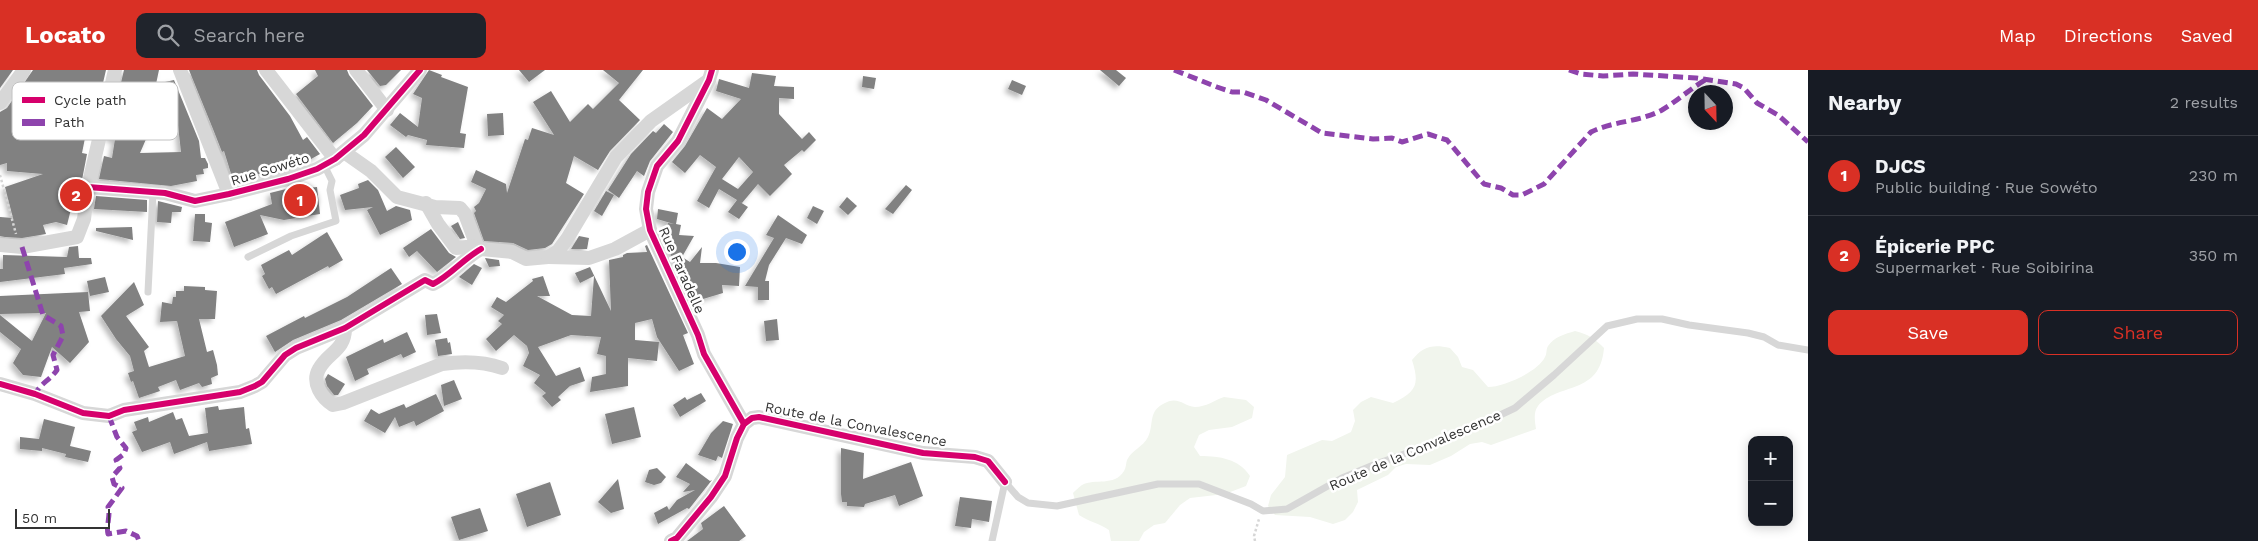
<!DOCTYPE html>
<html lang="en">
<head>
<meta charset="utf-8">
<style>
	body { margin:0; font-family:"Work Sans",sans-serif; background:#20242c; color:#f1f3f6 }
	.controls { position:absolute; right:15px; bottom:15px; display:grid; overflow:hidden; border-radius:10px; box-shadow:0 2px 12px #0003 }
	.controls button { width:45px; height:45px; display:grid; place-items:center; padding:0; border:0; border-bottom:1px solid #363941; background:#171b24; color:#f1f3f6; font:25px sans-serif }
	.compass { position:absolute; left:1688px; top:15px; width:45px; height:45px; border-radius:50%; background:#171b24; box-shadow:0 2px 12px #0003; rotate:158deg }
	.scale { position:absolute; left:15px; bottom:12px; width:95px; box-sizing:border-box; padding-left:5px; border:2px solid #333; border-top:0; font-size:14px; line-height:18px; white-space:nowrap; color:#333; -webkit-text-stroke:4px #fff; paint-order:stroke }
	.you { position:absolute; left:736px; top:181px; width:18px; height:18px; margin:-12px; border:4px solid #fff; border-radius:50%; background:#1a73e8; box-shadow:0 0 0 8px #1a73e833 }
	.badge { display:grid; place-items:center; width:32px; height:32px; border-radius:50%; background:#d93025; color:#fff; font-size:16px; font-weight:700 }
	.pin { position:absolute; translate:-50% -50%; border:2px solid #fff; box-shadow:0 1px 5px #0006 }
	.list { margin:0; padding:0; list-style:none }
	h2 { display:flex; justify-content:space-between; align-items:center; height:65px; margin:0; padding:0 20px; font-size:21px }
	h2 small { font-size:16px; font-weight:400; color:#9ea1a6 }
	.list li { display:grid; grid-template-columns:32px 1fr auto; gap:15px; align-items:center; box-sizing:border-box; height:80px; padding:0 20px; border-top:1px solid #363941 }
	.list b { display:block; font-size:19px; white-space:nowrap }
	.list p { margin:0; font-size:16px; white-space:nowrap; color:#9ea1a6 }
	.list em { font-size:16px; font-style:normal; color:#9ea1a6 }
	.actions { display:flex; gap:10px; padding:15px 20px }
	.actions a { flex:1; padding:11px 0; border:1px solid #d93025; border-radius:10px; text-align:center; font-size:18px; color:#d93025 }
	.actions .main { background:#d93025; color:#fff }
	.icon { flex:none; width:28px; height:28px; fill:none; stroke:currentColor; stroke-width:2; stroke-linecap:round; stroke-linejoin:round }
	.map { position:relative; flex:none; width:1808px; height:471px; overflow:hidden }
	header { display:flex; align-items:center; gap:30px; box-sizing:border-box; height:70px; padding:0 25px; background:#d93025; color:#fff }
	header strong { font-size:24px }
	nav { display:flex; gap:28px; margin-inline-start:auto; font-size:18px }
	.search { width:350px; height:45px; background:#20242c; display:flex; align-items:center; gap:12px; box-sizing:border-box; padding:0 18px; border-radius:10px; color:#9ea1a6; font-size:19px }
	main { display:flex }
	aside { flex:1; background:#171b24 }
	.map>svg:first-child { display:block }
	.green { fill:#f1f5ed }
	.building { fill:#818181; fill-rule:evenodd; filter:url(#shadow) }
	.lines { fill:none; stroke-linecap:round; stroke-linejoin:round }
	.path { stroke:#d6d6d6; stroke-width:2.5; stroke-dasharray:2.5 2.5; stroke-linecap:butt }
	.service { stroke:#d7d7d7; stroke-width:7 }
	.minor { stroke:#d7d7d7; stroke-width:14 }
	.quiet { stroke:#8e44ad; stroke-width:5; stroke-dasharray:10 5; stroke-linecap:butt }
	.cycleway-casing { stroke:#fff; stroke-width:9 }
	.cycleway { stroke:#d6006c; stroke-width:6 }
	.labels { text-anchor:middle; stroke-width:5; stroke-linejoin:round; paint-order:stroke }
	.street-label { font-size:14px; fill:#333; stroke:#fff }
	.key { fill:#fff; stroke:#c2c2c2; stroke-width:1 }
	.key-label { font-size:14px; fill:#333 }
</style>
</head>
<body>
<header>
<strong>Locato</strong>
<div class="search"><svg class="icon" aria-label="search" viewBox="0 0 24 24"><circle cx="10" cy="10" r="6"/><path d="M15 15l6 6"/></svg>Search here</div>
<nav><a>Map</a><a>Directions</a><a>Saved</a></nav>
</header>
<main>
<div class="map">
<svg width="1808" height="471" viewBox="0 0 1808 471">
	<defs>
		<filter id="shadow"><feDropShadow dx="-3.5" dy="3.5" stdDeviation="2.5" flood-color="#0004"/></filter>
	</defs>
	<rect width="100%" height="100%" fill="#fff"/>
	<!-- green -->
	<g class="green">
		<path d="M1575 261C1588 264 1595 269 1604 278 1600 326 1558 312 1538 336 1533 342 1535 352 1536 359L1491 375 1482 372 1470 374 1451 386 1430 395 1406 394 1396 397 1388 405 1357 420 1358 432 1353 442 1345 450 1333 454 1310 447 1275 445 1268 436 1271 425 1285 407 1287 385 1322 370 1332 371 1351 362 1355 351 1353 340 1361 332 1371 327 1393 333C1416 322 1420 315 1412 290 1423 276 1433 274 1450 278L1458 287 1462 297 1473 300 1488 317C1503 317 1538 302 1545 287 1547 284 1546 279 1548 276 1554 267 1565 264 1575 261Z"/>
		<path d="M1224 327 1246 330 1254 337 1252 348 1232 357 1209 360 1199 365 1194 377 1200 386C1220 386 1239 389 1250 406L1246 416 1225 424 1190 428 1180 435 1165 453 1154 455 1144 462 1139 471H1111L1109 460C1099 453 1089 452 1079 445L1073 423C1076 420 1079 417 1082 415 1095 408 1114 417 1124 401 1126 398 1126 393 1127 390 1132 380 1143 377 1148 367 1154 355 1148 342 1163 334 1178 325 1183 336 1195 337 1206 337 1215 330 1224 327Z"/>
	</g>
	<!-- building -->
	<g class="building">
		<path d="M0 0H13L0 18Z"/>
		<path d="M33 0H106L91 64 86 63 82 83 87 84 77 136 72 135 67 155 56 152 43 155 46 164 22 168 5 167 0 166V147L13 148 5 117 43 104 7 101V93L0 95V42L7 38Z"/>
		<path d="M124 0H159L156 14 174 10 199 71 201 88H205L208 94V98L203 99 204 104 196 105 197 111 171 116 99 109 104 86 112 88 115 69 108 68ZM173 11 181 82 140 83 150 60 162 62Z"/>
		<path d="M189 0H257L259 5 290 46 303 70 307 67 320 84 304 93 285 101 264 106 263 103 233 110 224 81 222 82 213 59Z"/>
		<path d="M315 0H347L349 5 373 36 357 53 333 73 296 24 318 6Z"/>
		<path d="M367 0H401L386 15 380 16Z"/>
		<path d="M429 0 442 5 441 7 468 17 460 63 466 64 464 78 426 75 427 70 408 65 406 67 390 55 400 43 418 57 422 28 413 24Z"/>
		<path d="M519 0H545L529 12Z"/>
		<path d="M603 0H643L619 30 640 50 610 81 598 100 574 86 566 113 584 124 552 174 545 178 528 180 513 173 484 171 474 143 476 141 474 137 479 133 486 119 471 112 476 100 506 114 507 123 525 69 528 70 532 58 554 65 533 32 551 21 570 52 588 34 593 39 619 13Z"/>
		<path d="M1100 0H1116L1126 8 1119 16Z"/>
		<path d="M752 3 776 6 774 16 794 17V29L779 28V44L802 69 809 62 816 70 804 82 802 80 784 95 792 104 770 126 758 114 742 133 740 132 748 137 739 149 728 142 737 130 719 119 709 138 697 131 716 97 700 85 685 103 672 92 685 76 707 38 722 49 741 29 716 21 719 9 749 18ZM739 87 753 102 738 119 722 109Z"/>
		<path d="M863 6 876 8 874 19 862 17Z"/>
		<path d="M1012 10 1026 16 1022 25 1008 19Z"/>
		<path d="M503 43 504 65 488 66 487 44Z"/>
		<path d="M664 54 673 62 650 91 644 106 637 101 619 128 608 120 631 84 653 61 656 63Z"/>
		<path d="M396 77 415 97 403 108 385 87Z"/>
		<path d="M368 110 378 120 387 141 396 136 410 140 412 150 380 165 367 140 373 137 345 140 340 125 359 118 358 114Z"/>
		<path d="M906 115 912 120 893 144 885 139Z"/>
		<path d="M317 117 320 144 284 150 260 145 268 164 234 177 225 152 272 134 270 123 290 118V120Z"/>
		<path d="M606 121 614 125 602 146 594 141Z"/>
		<path d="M96 126 147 130V142L94 139Z"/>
		<path d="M847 127 857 136 848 145 839 137Z"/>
		<path d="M158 131 182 137 181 142H172L171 153 157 152Z"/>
		<path d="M813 136 824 141 817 154 807 148Z"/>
		<path d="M658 139 678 143 676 154 681 155 679 165 694 166 682 187 690 192 702 177 700 193H716L740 197 739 216 722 215 723 223 693 232 662 166 668 153 674 154 657 149Z"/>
		<path d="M195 144H205V152L212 153 210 172 193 171Z"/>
		<path d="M778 145 807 165 802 174 786 168 769 195 765 211H769V230H758V217L745 216 774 168 766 165Z"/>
		<path d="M458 152 465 168 460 169 451 156Z"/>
		<path d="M132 157 133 170 96 161V158Z"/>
		<path d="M431 159 449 183 456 187 437 202 417 181 409 187 403 178Z"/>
		<path d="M327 162 343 190 329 198 328 196 276 224 272 217 269 219 262 206 265 204 261 195 289 180 292 185Z"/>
		<path d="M579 166 589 168 587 179H571Z"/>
		<path d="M647 175 688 263 683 265 694 294 679 301 657 267 652 249 635 253V270L659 272 657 291 628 288V316L590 322 592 307 606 304V286L597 284 601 267 571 265 538 277 556 306 580 297 585 311 570 316 558 327 561 330 552 337 542 326 546 323 534 313 540 305 523 296 529 283 527 276 514 265 496 281 486 269 502 254 498 251 504 245 491 237 497 227 506 232 533 211 532 209 543 206 550 226H537L572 245 591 246 594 206 580 213 575 203 590 197 611 241 609 190 623 187V185L627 183 647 182 645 176Z"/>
		<path d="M78 176 79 188H91L92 194 64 198 65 204 0 212V199H3V185L67 187 69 177Z"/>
		<path d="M485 188 499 190 500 196 489 197Z"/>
		<path d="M474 194 482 198 472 215 459 207Z"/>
		<path d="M391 198 402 214 341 250 293 270 275 282 266 266 304 246 305 248 347 227Z"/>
		<path d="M105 207 109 222 90 226 87 211Z"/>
		<path d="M134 212 144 235 126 246 149 277 144 281 149 297 185 286 177 251 160 252 162 232 172 234 173 227H176V221H184V216L205 217V220L217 221 215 249H199L207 282 213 280 217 295 218 305 211 308 212 314 202 317 199 313 180 320 176 310 158 317 160 321 139 328 133 311 131 312 128 303 134 301 130 286 116 269 101 246Z"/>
		<path d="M88 222 90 241 79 242 89 272 70 293 52 277 41 307 23 305 13 293 21 279 0 262V245L32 271 46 243 0 244V226Z"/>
		<path d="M437 244 441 263 427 265 425 245Z"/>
		<path d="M777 249 779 270 766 271 764 251Z"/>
		<path d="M407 262 416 282 403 288 401 284 367 299 369 304 355 311 346 287 383 269 384 273Z"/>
		<path d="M447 268 448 273 450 272 452 284 438 286 435 270Z"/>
		<path d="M328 304 345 314 338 325H334L327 316 325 309Z"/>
		<path d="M454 310 462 329 444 336 441 315Z"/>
		<path d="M701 323 706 331 680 347 673 335 685 327 687 330Z"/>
		<path d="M436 324 444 341 416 356 414 351 399 357 395 347 385 363 364 351 371 339 379 344 404 334 406 338Z"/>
		<path d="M218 336 219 340 244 337 246 359 249 358 252 374 209 381 207 372 174 384 170 372 142 382 132 362 137 360 134 352 148 347 149 352 173 342 176 350 182 348 189 366 208 363 205 338Z"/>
		<path d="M634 337 641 367 612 374 605 344Z"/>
		<path d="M44 349 75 357 70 376 91 381 88 392 65 387 66 384 42 378V381L20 379V367L39 369Z"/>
		<path d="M723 351 733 354 722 388 718 386 716 391 698 385 711 363Z"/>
		<path d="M841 378 864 383 863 409 911 392 923 426 899 436 895 425 865 434 864 437 847 436V432H842L841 424Z"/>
		<path d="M686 393 710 411 712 410 689 439 687 438 658 454 654 443 667 436 669 440 677 430 695 420 683 422 690 414 676 407Z"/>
		<path d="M657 398 666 407 661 413 654 415 645 412 649 400Z"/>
		<path d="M618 409 624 439 611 443 598 432Z"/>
		<path d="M550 412 561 445 527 457 516 424Z"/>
		<path d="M960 427 992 431 989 452 972 449 971 458 955 456Z"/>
		<path d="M724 436 746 466 739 471H687L703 459 701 453Z"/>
		<path d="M480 438 488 461 459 470 451 447Z"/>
	</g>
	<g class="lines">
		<!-- path -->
		<g class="path">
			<path d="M0 105 16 164"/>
			<path d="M1255 471 1254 466 1259 449"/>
		</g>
		<!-- service -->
		<g class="service">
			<path d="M248 187 291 166 336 151 330 120 332 111 324 95"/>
			<path d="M148 222 153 122"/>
			<path d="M1005 412 1018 427 1028 433 1057 436 1158 414H1199L1251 434 1263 441 1287 439 1342 408 1376 394 1458 365 1515 338 1554 305 1607 256 1637 249H1662L1689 255 1748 263 1764 267 1778 275 1808 280"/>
			<path d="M992 471 1005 412"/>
		</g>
		<!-- minor -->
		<g class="minor">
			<path d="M180 0 229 124"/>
			<path d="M266 0 335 89"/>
			<path d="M356 0 387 40"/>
			<path d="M712 0 709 10 678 71 657 96 648 122 646 139 650 160 698 265 704 284 744 354"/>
			<path d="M0 33 24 0"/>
			<path d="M344 82 371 101 397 127 435 137 460 138 465 144 477 176 481 179 512 182 526 189 548 187 558 181 567 169 616 87 651 51 709 10"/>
			<path d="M88 117 165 123 195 131 229 124 288 109 317 99 335 89 364 65 420 0"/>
			<path d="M426 133 438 154 456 178 477 176"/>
			<path d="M0 175 22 177 77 167 84 149 88 117 115 0"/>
			<path d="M548 187 589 188 615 179 650 160"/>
			<path d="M345 258C345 281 328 282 319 299 311 313 322 328 333 335L343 333 442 294C463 291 482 291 502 298"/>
			<path d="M0 314 35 324 83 343 109 346 124 340 240 322 255 316 262 312 285 285 296 278 345 258 425 210 433 214C451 205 463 189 481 179"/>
			<path d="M671 471 677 468 711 427 725 406 737 368 744 354 752 348 759 347 923 383 975 387 988 391 1005 412"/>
		</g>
		<!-- quiet -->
		<g class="quiet">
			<path d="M1174 0 1217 17 1232 22H1243L1266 30 1322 63 1373 69 1392 68 1402 72 1428 64 1447 70 1484 114 1501 118 1513 125H1522L1544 114 1591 62C1613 51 1640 52 1662 40 1677 31 1691 18 1707 9"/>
			<path d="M1569 0 1581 4 1603 6 1633 4 1696 8 1736 14 1744 18 1757 33 1778 45 1808 72"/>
			<path d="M22 177 43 245 61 256 63 266 53 285 57 300C50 310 41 313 35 324"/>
			<path d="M109 346 117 367 126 378 124 384 116 390 120 398 112 407 114 414 122 418 108 437C111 445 106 455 108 464L126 461 137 466 139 471"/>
		</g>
		<!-- cycleway casing -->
		<g class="cycleway-casing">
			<g id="cycleway">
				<path d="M712 0 709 10 678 71 657 96 648 122 646 139 650 160 698 265 704 284 744 354"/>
				<path d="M88 117 165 123 195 131 229 124 288 109 317 99 335 89 364 65 420 0"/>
				<path d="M0 314 35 324 83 343 109 346 124 340 240 322 255 316 262 312 285 285 296 278 345 258 425 210 433 214C451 205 463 189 481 179"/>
				<path d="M671 471 677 468 711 427 725 406 737 368 744 354 752 348 759 347 923 383 975 387 988 391 1005 412"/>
			</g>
		</g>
		<!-- cycleway -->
		<use href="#cycleway" class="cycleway"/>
	</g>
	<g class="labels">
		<!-- street labels -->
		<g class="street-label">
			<text transform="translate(270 99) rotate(-17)" y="5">Rue Sowéto</text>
			<text transform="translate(682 200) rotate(66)" y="5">Rue Faradelle</text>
			<text transform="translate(856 354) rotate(11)" y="5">Route de la Convalescence</text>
			<text transform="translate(1415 380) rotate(-23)" y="5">Route de la Convalescence</text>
		</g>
	</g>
	<!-- legend -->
	<rect x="12" y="12" width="166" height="58" rx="8" class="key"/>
	<rect x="22" y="27" width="23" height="6" fill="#d6006c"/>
	<rect x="22" y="49" width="23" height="7" fill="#8e44ad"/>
	<g class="key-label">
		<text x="54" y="35">Cycle path</text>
		<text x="54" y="57">Path</text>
	</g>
</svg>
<div class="controls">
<button>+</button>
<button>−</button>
</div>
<svg class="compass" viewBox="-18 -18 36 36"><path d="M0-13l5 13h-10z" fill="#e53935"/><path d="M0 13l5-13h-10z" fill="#9ea1a6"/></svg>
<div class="scale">50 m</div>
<div class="you"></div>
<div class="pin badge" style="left:300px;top:130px">1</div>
<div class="pin badge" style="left:76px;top:125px">2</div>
</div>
<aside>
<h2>Nearby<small>2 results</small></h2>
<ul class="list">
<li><span class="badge">1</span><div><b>DJCS</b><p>Public building · Rue Sowéto</p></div><em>230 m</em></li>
<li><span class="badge">2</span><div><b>Épicerie PPC</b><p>Supermarket · Rue Soibirina</p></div><em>350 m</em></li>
</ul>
<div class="actions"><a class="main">Save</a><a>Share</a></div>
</aside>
</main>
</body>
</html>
